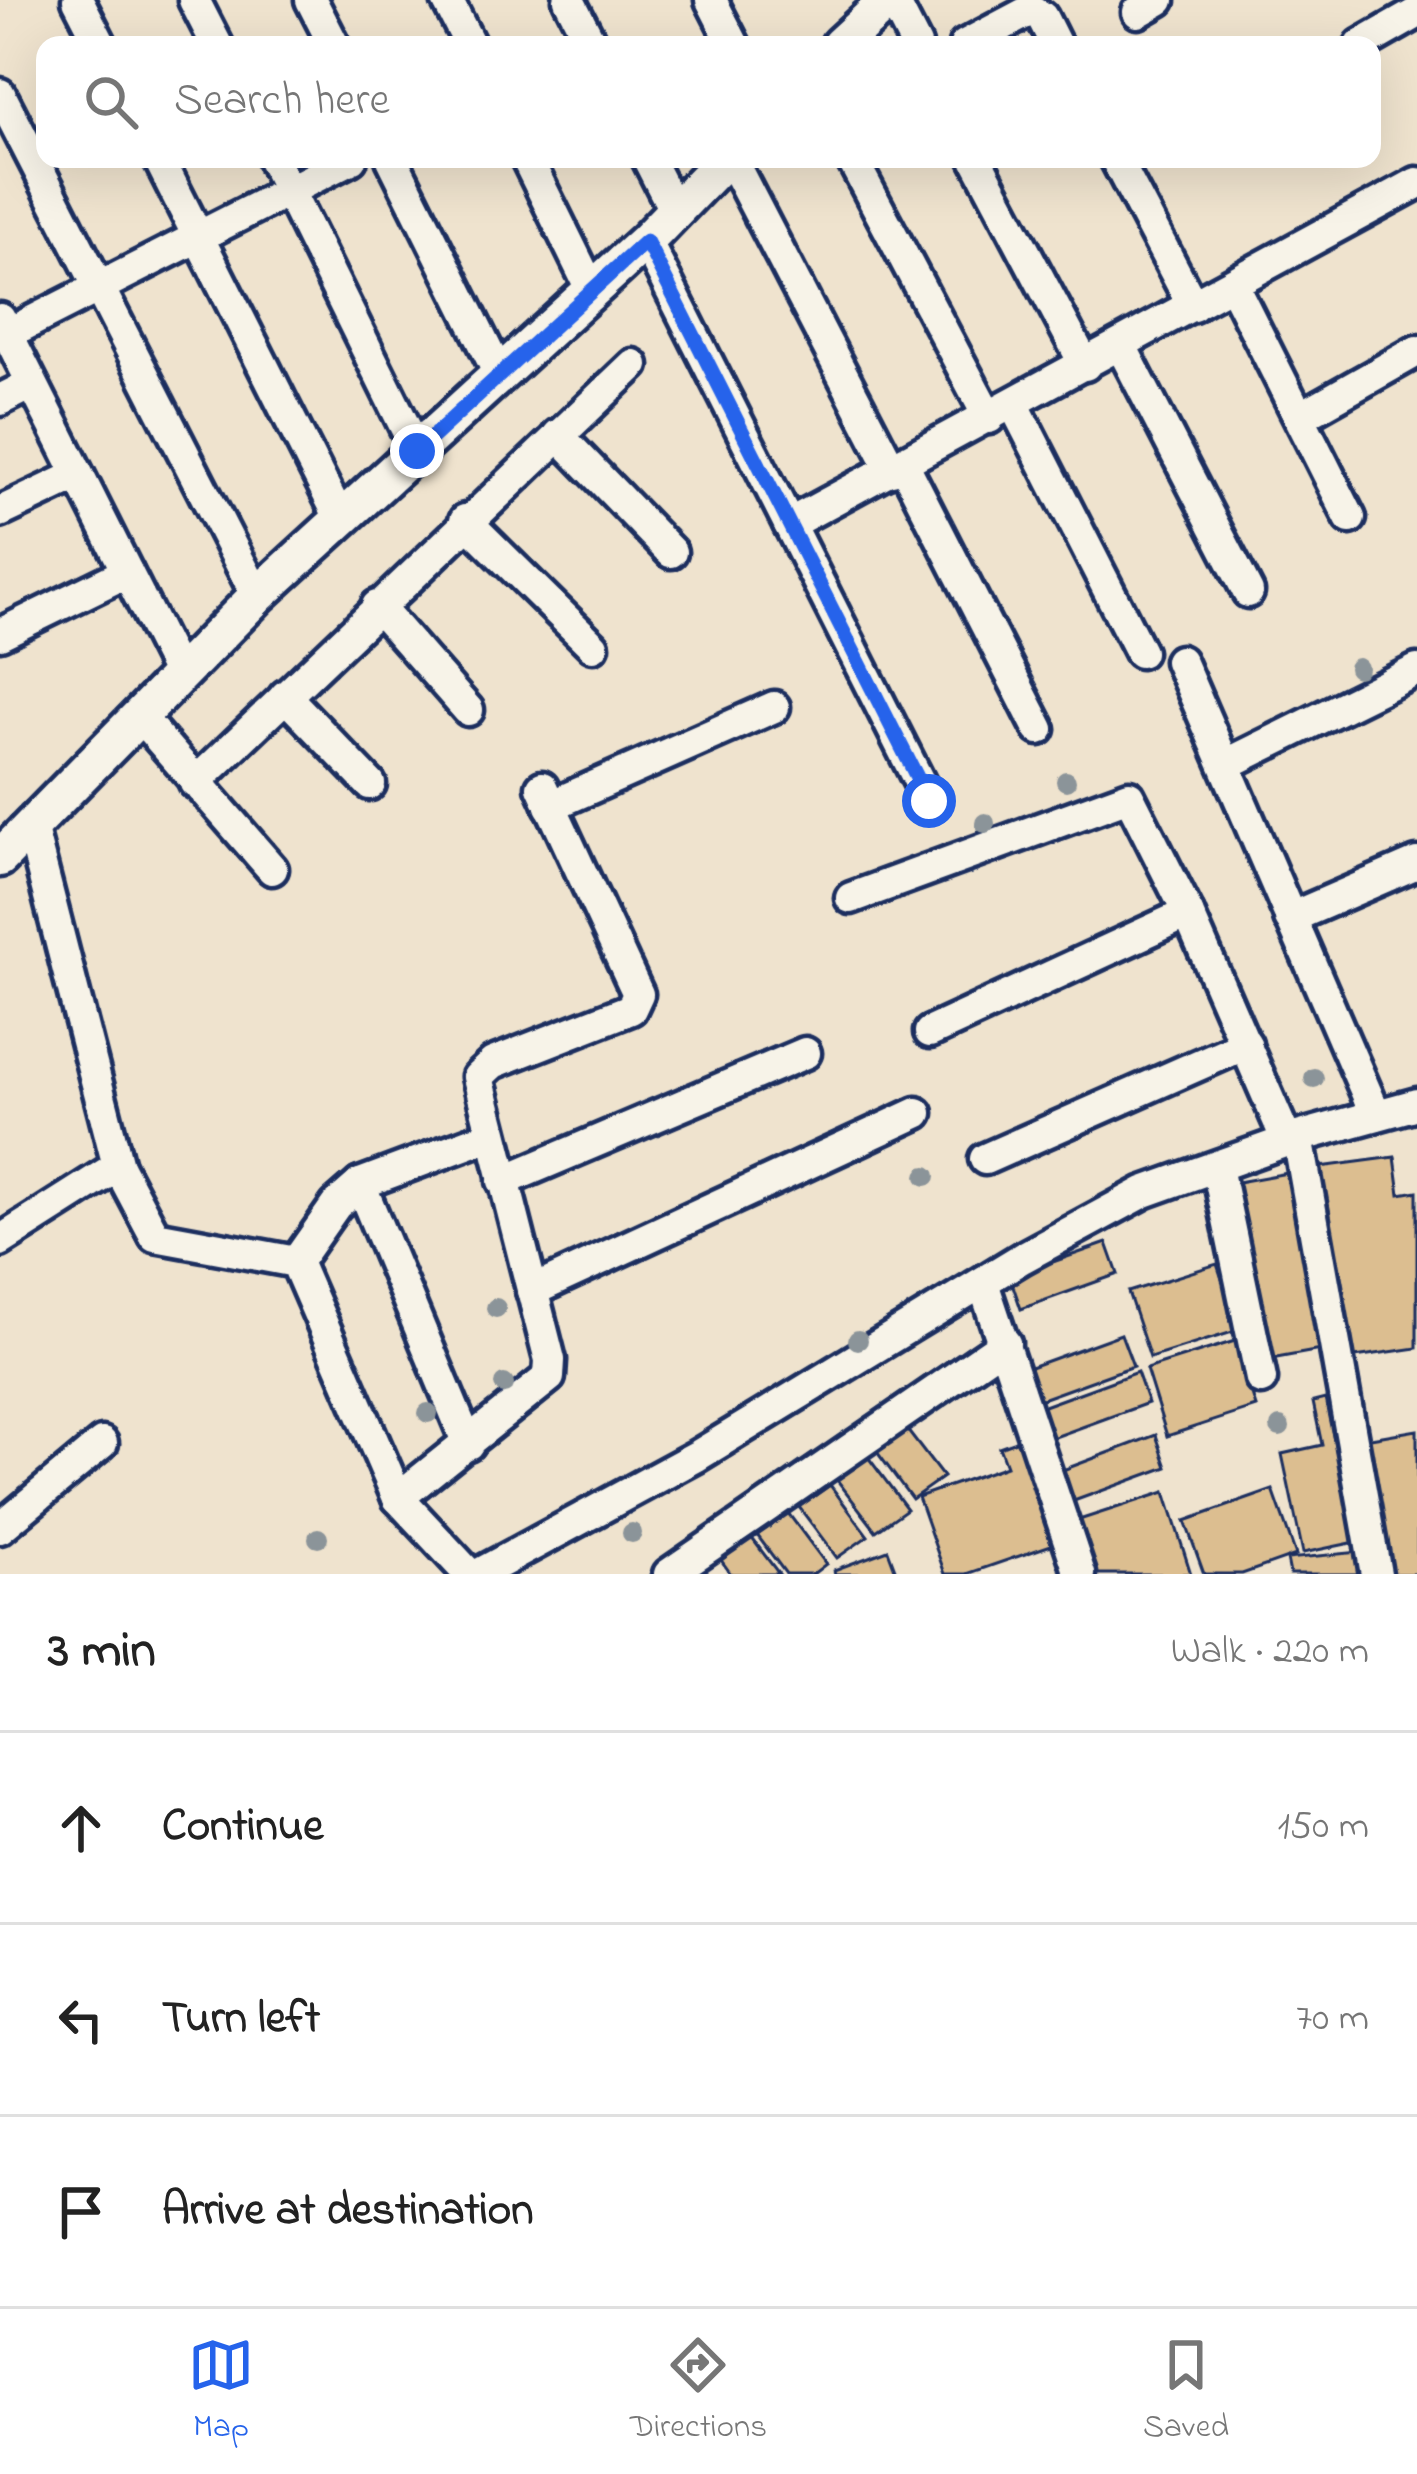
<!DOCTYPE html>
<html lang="en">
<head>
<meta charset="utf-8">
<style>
	body { margin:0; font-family:"Indie Flower",sans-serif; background:#f6f6f6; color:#222 }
	.stop { position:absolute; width:36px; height:36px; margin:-27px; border:9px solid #2563eb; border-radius:50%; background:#fff }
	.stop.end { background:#2563eb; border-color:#fff; box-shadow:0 3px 12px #0008 }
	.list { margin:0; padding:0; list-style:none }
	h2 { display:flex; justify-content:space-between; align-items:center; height:156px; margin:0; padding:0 48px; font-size:51px }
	h2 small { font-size:39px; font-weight:400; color:#767676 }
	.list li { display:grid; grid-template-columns:78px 1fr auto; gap:36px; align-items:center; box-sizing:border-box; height:192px; padding:0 48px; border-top:3px solid #e0e0e0 }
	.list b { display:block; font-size:45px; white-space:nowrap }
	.list em { font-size:39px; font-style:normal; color:#767676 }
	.icon { flex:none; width:66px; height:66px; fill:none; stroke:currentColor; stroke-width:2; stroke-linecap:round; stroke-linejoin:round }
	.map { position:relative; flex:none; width:1417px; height:1574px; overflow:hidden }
	.search { position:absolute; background:#fff; box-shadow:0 12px 48px #0002; left:36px; right:36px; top:36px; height:132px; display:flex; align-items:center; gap:30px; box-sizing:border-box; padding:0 42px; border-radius:24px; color:#767676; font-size:45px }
	.sheet { height:732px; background:#fff }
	nav { display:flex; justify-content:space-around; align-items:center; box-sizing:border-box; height:168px; border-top:3px solid #e0e0e0; background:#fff; font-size:33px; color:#767676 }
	nav a { display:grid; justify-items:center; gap:6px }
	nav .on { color:#2563eb }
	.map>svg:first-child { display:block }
	.building { fill:#dcbe90; stroke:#1b2f5e; stroke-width:3 }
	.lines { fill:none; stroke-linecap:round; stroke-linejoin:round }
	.minor-casing { stroke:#1b2f5e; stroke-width:39 }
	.tertiary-casing { stroke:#1b2f5e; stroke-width:45 }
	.minor { stroke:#f7f3e8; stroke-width:30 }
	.tertiary { stroke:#f7f3e8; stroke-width:36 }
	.tree { fill:#8b9499 }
	.route { stroke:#2563eb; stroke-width:15 }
</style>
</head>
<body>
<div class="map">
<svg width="1417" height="1574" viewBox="0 0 1417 1574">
	<rect width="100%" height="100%" fill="#efe3ce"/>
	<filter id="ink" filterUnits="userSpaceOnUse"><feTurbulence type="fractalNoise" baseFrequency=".00833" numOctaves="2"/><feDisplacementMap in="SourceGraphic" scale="24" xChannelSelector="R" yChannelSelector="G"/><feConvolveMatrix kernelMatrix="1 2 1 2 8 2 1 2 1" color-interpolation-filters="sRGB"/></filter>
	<g filter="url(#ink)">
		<!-- building -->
		<g class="building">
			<path d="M1395 1157 1400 1194 1417 1191V1348L1348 1358 1320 1167Z"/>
			<path d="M1293 1172 1326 1349 1271 1359 1238 1182Z"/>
			<path d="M1107 1243 1118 1274 1021 1309 1010 1277Z"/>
			<path d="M1217 1264 1239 1330 1150 1358 1128 1292Z"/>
			<path d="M1121 1334 1133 1366 1036 1401 1025 1369Z"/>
			<path d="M1235 1341 1256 1407 1167 1436 1146 1369Z"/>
			<path d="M1137 1372 1148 1403 1052 1438 1041 1407Z"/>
			<path d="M1325 1399 1356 1542 1303 1553 1282 1454 1322 1445 1313 1402Z"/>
			<path d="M904 1426 943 1477 912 1499 874 1448Z"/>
			<path d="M1417 1430V1574H1386L1359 1440Z"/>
			<path d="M1156 1435 1167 1467 1071 1502 1060 1471Z"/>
			<path d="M1021 1439 1057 1543 967 1574H945L918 1497 1006 1466 999 1447Z"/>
			<path d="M868 1457 907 1509 876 1531 837 1480Z"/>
			<path d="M830 1485 868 1536 837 1558 799 1507Z"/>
			<path d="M1273 1490 1296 1555 1242 1574H1204L1185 1521Z"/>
			<path d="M1165 1492 1191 1574H1094L1076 1521Z"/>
			<path d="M788 1513 826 1564 813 1574H786L757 1535Z"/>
			<path d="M751 1537 779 1574H731L721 1560Z"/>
			<path d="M888 1550 897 1574H835L834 1570Z"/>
			<path d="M1359 1552 1364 1574H1290L1287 1559Z"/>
		</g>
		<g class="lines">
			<!-- minor casing -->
			<g class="minor-casing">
				<g id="minor">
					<path d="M78 0 101 45"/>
					<path d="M194 0 217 45"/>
					<path d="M311 0 334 45"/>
					<path d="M447 0 470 45"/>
					<path d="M569 0 592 45"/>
					<path d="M711 0 734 45"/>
					<path d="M893 0 916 45"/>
					<path d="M1138 12 1159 0"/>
					<path d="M965 45 1031 10 1042 17 1056 45"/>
					<path d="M1361 45 1417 13"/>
					<path d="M0 94 257 596"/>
					<path d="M159 159 341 520"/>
					<path d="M273 159 417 451"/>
					<path d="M392 159 500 376"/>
					<path d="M527 159 592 291"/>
					<path d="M648 159 675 212"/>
					<path d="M731 159 892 470"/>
					<path d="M852 159 989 418"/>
					<path d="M976 159 1085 365"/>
					<path d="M1116 159 1193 306"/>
					<path d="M646 241 929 801"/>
					<path d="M1233 285 1350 518"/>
					<path d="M0 319 179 675"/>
					<path d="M7 334 351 159"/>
					<path d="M1121 346 1248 592"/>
					<path d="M0 400 32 384"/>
					<path d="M1014 405 1140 652"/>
					<path d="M1300 417 1417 351"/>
					<path d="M558 435 671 552"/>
					<path d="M903 463 1039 729"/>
					<path d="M0 512 78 475"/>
					<path d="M465 520 593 646"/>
					<path d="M789 524 1417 183"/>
					<path d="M377 606 468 710"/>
					<path d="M0 634 127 572"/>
					<path d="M1180 661 1376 1115"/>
					<path d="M285 696 370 784"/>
					<path d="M141 718 272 869"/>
					<path d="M1227 764 1417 670"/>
					<path d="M195 783 633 365"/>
					<path d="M550 806 774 707"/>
					<path d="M32 830 118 1166 155 1236 296 1262 398 1498 469 1574"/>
					<path d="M851 898 1129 796 1188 913 1287 1141"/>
					<path d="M1290 918 1417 863"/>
					<path d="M930 1032 1188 913"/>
					<path d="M1298 1137 1376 1574"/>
					<path d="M985 1159 1246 1044"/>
					<path d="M1217 1167 1261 1379"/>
					<path d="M503 1181 805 1053"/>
					<path d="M360 1184 468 1444"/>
					<path d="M0 1241 118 1166"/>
					<path d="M296 1262 336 1205 360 1184 491 1135"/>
					<path d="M983 1283 1080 1574"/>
					<path d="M532 1291 917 1113"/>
					<path d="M398 1498 549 1377 550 1360 478 1077 493 1063 631 1009 638 994 542 787"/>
					<path d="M0 1528 102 1443"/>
					<path d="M479 1574 697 1456 1022 1258 1144 1192 1298 1137 1417 1104"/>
					<path d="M669 1574 1005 1343"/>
				</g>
			</g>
			<!-- tertiary casing -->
			<g class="tertiary-casing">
				<g id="tertiary">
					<path d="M840 45 889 0"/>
					<path d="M0 858 257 596 646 241 725 159"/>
				</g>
			</g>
			<!-- minor -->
			<use href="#minor" class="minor"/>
			<!-- tertiary -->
			<use href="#tertiary" class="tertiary"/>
		</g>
		<!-- trees -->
		<g class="tree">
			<circle cx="1358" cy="668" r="10"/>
			<circle cx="1066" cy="781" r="10"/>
			<circle cx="985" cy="823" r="10"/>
			<circle cx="1314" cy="1078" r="10"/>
			<circle cx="926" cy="1176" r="10"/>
			<circle cx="496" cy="1308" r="10"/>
			<circle cx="858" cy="1340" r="10"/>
			<circle cx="504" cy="1384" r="10"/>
			<circle cx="428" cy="1413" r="10"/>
			<circle cx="1280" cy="1427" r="10"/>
			<circle cx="632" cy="1533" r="10"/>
			<circle cx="318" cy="1538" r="10"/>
		</g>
	</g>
	<g class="lines" filter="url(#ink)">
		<!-- route -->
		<path class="route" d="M417 451 646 241 929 801"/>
	</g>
</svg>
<div class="stop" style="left:929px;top:801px"></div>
<div class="stop end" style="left:417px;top:451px"></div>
<div class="search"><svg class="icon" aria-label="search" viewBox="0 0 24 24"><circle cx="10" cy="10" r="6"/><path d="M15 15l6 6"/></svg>Search here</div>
</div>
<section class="sheet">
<h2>3 min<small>Walk · 220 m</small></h2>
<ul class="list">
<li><svg class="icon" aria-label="ahead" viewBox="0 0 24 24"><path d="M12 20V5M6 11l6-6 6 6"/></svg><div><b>Continue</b></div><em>150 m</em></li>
<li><svg class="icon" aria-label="left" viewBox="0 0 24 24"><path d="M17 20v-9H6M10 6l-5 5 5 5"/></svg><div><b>Turn left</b></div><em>70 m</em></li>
<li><svg class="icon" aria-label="arrive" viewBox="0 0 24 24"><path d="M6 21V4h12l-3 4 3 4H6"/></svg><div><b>Arrive at destination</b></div></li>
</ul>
</section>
<nav>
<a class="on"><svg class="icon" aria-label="map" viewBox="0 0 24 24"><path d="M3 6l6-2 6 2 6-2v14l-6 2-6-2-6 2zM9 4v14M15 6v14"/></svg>Map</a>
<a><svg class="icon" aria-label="directions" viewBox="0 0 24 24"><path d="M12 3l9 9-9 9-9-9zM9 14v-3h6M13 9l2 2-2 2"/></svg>Directions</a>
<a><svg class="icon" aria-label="saved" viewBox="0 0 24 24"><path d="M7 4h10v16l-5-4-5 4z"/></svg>Saved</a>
</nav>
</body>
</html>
